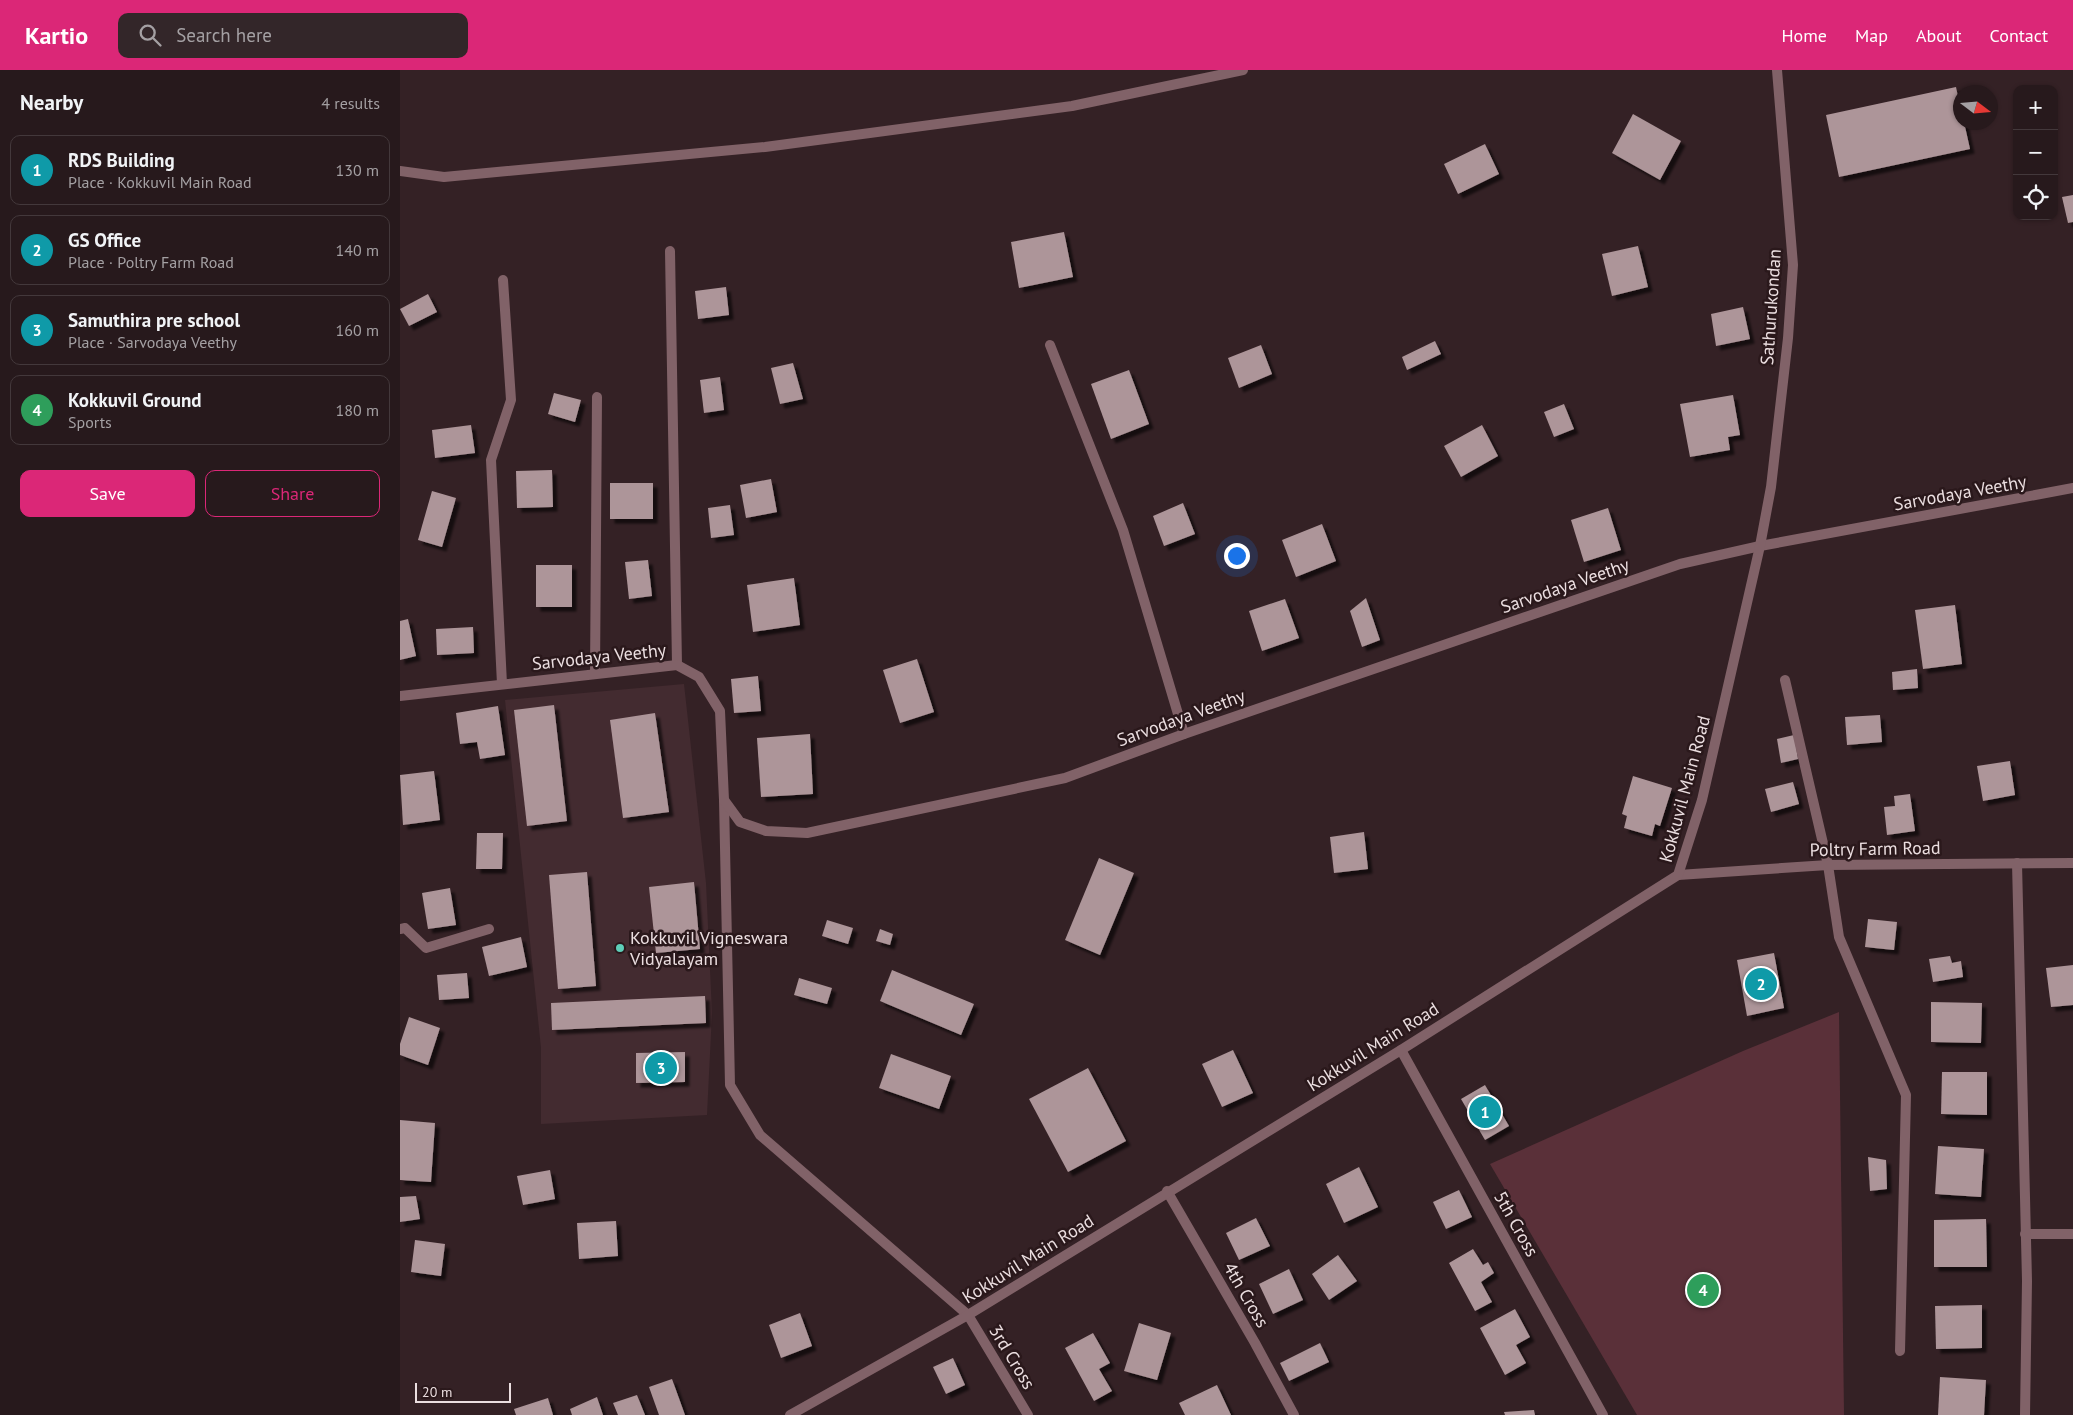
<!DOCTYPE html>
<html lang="en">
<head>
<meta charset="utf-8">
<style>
	body { margin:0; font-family:"PT Sans",sans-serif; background:#332629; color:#f1f3f6 }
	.controls { position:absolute; right:15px; top:15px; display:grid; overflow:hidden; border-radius:10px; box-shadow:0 1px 4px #0004 }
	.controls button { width:45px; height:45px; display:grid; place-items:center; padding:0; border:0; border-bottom:1px solid #43383b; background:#27191c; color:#f1f3f6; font:25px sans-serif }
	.compass { position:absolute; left:1553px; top:15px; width:45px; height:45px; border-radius:50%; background:#27191c; box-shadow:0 1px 4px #0004; rotate:106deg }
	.scale { position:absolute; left:15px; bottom:12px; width:96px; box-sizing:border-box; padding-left:5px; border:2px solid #ebdee0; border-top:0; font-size:14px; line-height:18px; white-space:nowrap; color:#ebdee0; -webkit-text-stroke:4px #2a181b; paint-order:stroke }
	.you { position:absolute; left:836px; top:485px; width:18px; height:18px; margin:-12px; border:4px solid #fff; border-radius:50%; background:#1a73e8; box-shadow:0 0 0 8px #1a73e833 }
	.badge { display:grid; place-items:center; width:32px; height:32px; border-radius:50%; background:#db2777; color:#fff; font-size:16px; font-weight:700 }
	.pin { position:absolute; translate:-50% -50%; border:2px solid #fff; box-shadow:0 1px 5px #0006 }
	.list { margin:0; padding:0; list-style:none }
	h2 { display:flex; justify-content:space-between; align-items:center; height:65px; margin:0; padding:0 20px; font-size:21px }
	h2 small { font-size:16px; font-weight:400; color:#a4a0a3 }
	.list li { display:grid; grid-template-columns:32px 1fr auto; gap:15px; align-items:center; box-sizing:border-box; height:70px; margin:0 10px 10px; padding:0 10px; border:1px solid #43383b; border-radius:10px }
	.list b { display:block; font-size:19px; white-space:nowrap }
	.list p { margin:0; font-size:16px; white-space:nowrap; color:#a4a0a3 }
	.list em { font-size:16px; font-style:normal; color:#a4a0a3 }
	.actions { display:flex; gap:10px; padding:15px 20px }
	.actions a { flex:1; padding:11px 0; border:1px solid #db2777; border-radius:10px; text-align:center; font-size:18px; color:#db2777 }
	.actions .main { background:#db2777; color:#fff }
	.icon { flex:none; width:28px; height:28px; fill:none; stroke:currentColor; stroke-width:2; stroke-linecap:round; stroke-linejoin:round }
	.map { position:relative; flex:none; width:1673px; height:1345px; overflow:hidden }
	header { display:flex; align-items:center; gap:30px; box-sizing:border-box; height:70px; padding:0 25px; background:#db2777; color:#fff }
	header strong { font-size:24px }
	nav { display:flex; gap:28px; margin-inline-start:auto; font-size:18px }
	.search { width:350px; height:45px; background:#332629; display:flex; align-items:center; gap:12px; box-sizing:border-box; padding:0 18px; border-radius:10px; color:#a4a0a3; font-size:19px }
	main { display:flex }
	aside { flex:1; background:#27191c }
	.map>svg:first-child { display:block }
	.built { fill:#432b30 }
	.green { fill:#5a3039 }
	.building { fill:#ad9599; filter:url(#shadow) }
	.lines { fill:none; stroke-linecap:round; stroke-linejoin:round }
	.service { stroke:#816268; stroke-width:10 }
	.minor { stroke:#816268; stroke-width:10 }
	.poi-dot { fill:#5eceb8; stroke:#2a181b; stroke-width:2 }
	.labels { text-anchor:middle; stroke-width:5; stroke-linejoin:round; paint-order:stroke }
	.street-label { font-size:18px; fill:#ebdee0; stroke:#2a181b }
	.poi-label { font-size:18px; fill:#ebdee0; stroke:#2a181b; text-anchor:start }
</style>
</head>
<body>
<header>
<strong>Kartio</strong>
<div class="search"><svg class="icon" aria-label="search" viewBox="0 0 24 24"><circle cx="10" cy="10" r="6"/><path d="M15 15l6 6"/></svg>Search here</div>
<nav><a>Home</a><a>Map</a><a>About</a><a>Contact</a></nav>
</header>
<main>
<aside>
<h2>Nearby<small>4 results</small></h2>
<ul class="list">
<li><span class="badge" style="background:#0f9aa8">1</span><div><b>RDS Building</b><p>Place · Kokkuvil Main Road</p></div><em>130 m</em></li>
<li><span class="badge" style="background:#0f9aa8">2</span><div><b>GS Office</b><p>Place · Poltry Farm Road</p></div><em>140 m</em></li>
<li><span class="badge" style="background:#0f9aa8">3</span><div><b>Samuthira pre school</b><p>Place · Sarvodaya Veethy</p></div><em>160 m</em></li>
<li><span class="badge" style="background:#2e9e5b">4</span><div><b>Kokkuvil Ground</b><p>Sports</p></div><em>180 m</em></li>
</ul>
<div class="actions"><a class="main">Save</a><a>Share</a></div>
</aside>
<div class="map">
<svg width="1673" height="1345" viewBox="0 0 1673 1345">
	<defs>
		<filter id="shadow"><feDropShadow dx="4.5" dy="4.5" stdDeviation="1" flood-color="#0009"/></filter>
	</defs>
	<rect width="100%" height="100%" fill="#342125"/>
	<!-- built -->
	<path class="built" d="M284 614 306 813 312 943 307 1045 141 1054V978L105 630Z"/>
	<!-- green -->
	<path class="green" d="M1439 942 1444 1345H1237L1090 1094 1343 981Z"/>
	<!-- building -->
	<g class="building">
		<path d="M1556 17 1560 36V52H1564L1570 79 1439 107 1426 45Z"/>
		<path d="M1233 44 1281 71 1260 110 1212 83Z"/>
		<path d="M1085 74 1099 104 1058 124 1044 94Z"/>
		<path d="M1673 125V152L1668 153 1662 127Z"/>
		<path d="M664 162 673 207 619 218 611 172Z"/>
		<path d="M1238 176 1248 217 1212 226 1202 184Z"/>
		<path d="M326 217 329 245 298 249 295 221Z"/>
		<path d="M28 224 37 242 9 256 0 239Z"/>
		<path d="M1343 237 1350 269 1316 276 1311 244Z"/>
		<path d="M1035 271 1041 284 1007 300 1002 287Z"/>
		<path d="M861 275 872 304 839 318 828 288Z"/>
		<path d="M393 293 403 329 380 334 371 298Z"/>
		<path d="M729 300 749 354 711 369 691 314Z"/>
		<path d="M320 307 324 340 304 343 300 310Z"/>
		<path d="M154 323 181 330 175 352 148 344Z"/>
		<path d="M1333 325 1340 365 1328 367 1330 380 1290 387 1280 334Z"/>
		<path d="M1164 334 1174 359 1154 367 1144 342Z"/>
		<path d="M71 355 75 383 35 388 32 360Z"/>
		<path d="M1082 355 1098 386 1061 407 1044 376Z"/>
		<path d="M152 400 153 437 117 438 116 401Z"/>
		<path d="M371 409 377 442 346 448 340 415Z"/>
		<rect x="210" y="413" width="43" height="36"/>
		<path d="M32 421 56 428 42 477 18 470Z"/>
		<path d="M783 433 795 464 764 476 753 446Z"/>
		<path d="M330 435 334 465 311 468 308 438Z"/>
		<path d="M1208 438 1221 480 1184 492 1171 450Z"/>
		<path d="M922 454 936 491 896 507 882 470Z"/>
		<path d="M248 490 252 526 229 529 225 492Z"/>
		<rect x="136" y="495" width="36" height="42"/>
		<path d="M394 508 400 555 353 562 347 515Z"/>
		<path d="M966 528 980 570 962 577 950 541Z"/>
		<path d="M885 529 899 568 862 581 849 541Z"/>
		<path d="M1555 535 1562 594 1523 599 1515 540Z"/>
		<path d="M8 549 16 586 0 590V551Z"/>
		<path d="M73 557 74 583 37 585 36 559Z"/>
		<path d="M517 589 534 642 500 653 483 600Z"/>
		<path d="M1517 599 1518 618 1493 620 1492 602Z"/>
		<path d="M358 606 361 641 334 643 331 609Z"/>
		<path d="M154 635 167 751 127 756 114 640Z"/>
		<path d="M98 636 105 685 80 689 77 672 60 674 56 643Z"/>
		<path d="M255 643 269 742 223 748 210 650Z"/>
		<path d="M1480 645 1482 672 1447 675 1445 647Z"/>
		<path d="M410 664 413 724 361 727 357 668Z"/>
		<path d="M1394 665 1398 689 1381 693 1377 669Z"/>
		<path d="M1610 691 1615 725 1583 731 1577 696Z"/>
		<path d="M34 701 40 750 3 755 0 705Z"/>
		<path d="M1233 706 1272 718 1260 756 1255 754 1252 766 1224 758 1227 746 1222 744Z"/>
		<path d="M1393 712 1399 734 1371 742 1365 719Z"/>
		<path d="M1510 724 1515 761 1487 765 1484 737 1495 736 1494 726Z"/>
		<path d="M964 762 968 799 934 803 930 767Z"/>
		<path d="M77 763H103L102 799H76Z"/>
		<path d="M699 788 734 803 700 885 665 870Z"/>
		<path d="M187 802 196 916 158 919 149 805Z"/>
		<path d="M294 812 300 879 256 883 249 817Z"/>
		<path d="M50 818 56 855 28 859 22 823Z"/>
		<path d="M1468 849 1497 852 1494 880 1465 877Z"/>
		<path d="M427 850 453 858 448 874 422 866Z"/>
		<path d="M480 859 493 864 490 875 476 871Z"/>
		<path d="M121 867 127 897 89 906 82 877Z"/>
		<path d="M1374 883 1384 938 1347 946 1337 890Z"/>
		<path d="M1550 886 1552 893 1561 891 1563 907 1533 912 1529 889Z"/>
		<path d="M1673 895V935L1651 937 1646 898Z"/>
		<path d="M492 900 574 934 561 965 480 931Z"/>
		<path d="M67 903 69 928 39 930 37 905Z"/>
		<path d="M399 908 432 918 427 934 394 925Z"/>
		<path d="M305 926 306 953 152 960 151 933Z"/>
		<path d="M1531 932 1582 933 1581 973 1531 972Z"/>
		<path d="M9 947 40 958 28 995 0 985V974Z"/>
		<path d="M833 980 853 1023 822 1037 802 994Z"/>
		<path d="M285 982V1012L236 1013V983Z"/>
		<path d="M491 984 551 1006 539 1039 479 1018Z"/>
		<path d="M688 998 726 1071 668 1102 629 1029Z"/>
		<path d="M1542 1002H1587V1045L1541 1044Z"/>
		<path d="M1085 1015 1109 1056 1085 1070 1061 1029Z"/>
		<path d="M0 1050 35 1053 31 1112 0 1110Z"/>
		<path d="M1538 1076 1584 1079 1581 1127 1535 1124Z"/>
		<path d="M1468 1087 1486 1090 1487 1119 1470 1121Z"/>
		<path d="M959 1097 978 1137 944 1153 926 1114Z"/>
		<path d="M150 1100 155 1129 123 1135 117 1106Z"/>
		<path d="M1059 1120 1072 1147 1046 1159 1033 1132Z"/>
		<path d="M16 1126 20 1149 0 1152V1127Z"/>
		<path d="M856 1148 870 1176 839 1190 826 1163Z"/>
		<path d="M1586 1149 1587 1197H1534V1150Z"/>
		<path d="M216 1151 218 1186 179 1189 177 1153Z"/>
		<path d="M15 1170 45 1174 41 1206 11 1202Z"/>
		<path d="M1073 1179 1083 1195 1088 1192 1094 1203 1081 1212 1092 1232 1075 1241 1049 1193Z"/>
		<path d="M938 1185 957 1211 929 1230 912 1204Z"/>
		<path d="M889 1199 903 1230 873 1244 859 1214Z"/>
		<path d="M1582 1235V1278L1536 1279 1535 1236Z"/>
		<path d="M1115 1239 1130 1267 1116 1275 1126 1293 1105 1305 1080 1258Z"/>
		<path d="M400 1243 412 1276 381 1288 369 1255Z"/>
		<path d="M739 1253 771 1263 757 1310 724 1301Z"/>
		<path d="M693 1263 710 1293 699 1299 712 1321 694 1331 665 1278Z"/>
		<path d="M920 1273 929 1292 889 1311 880 1293Z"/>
		<path d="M553 1288 565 1315 546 1324 533 1297Z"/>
		<path d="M1540 1307 1586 1310 1584 1345H1538Z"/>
		<path d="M272 1309 285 1345H259L249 1317Z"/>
		<path d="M817 1315 831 1345H785L779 1333Z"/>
		<path d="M237 1325 245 1345H218L213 1333Z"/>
		<path d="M197 1327 203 1345H172L170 1339Z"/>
		<path d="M148 1328 153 1345H116L114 1339Z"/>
		<path d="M1134 1340 1135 1345H1105L1104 1342Z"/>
	</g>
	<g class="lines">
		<!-- service -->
		<g class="service">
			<path d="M270 181 277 595"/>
			<path d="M650 275 723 460 784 664"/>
			<path d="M195 604 197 327"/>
			<path d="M1385 610 1428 795 1439 867 1506 1025 1500 1281"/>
			<path d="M102 614 91 390 111 330 103 210"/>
			<path d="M324 730 330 1015 360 1065 568 1245 628 1345"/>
			<path d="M0 859 5 858 26 878 89 859"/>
			<path d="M1001 980 1203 1345"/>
			<path d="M767 1121 855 1273 894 1345"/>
			<path d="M1625 1164H1673"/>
		</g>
		<!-- minor -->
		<g class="minor">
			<path d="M0 101 44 107 365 77 672 36 843 0"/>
			<path d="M0 626 277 595 299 607 320 641 324 730 340 752 366 761 407 763 665 708 784 664 1280 494 1360 476 1673 418"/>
			<path d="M1617 793 1627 1211 1625 1345"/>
			<path d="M1278 805 1428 795 1673 793"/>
			<path d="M390 1345 568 1245 1001 980 1278 805 1302 730 1360 476 1371 417 1388 268 1393 195 1377 0"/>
		</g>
	</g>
	<!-- markers -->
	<circle class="poi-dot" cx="220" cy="878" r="5"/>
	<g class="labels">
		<!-- street labels -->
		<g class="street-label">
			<text transform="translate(1371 237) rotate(-86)" y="6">Sathurukondan</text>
			<text transform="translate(1560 423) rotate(-10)" y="6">Sarvodaya Veethy</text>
			<text transform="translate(1165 516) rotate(-19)" y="6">Sarvodaya Veethy</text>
			<text transform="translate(199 587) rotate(-6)" y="6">Sarvodaya Veethy</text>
			<text transform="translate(781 648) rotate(-20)" y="6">Sarvodaya Veethy</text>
			<text transform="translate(1285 719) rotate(-75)" y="6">Kokkuvil Main Road</text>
			<text transform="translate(1475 779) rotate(-1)" y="6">Poltry Farm Road</text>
			<text transform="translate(973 977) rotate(-32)" y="6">Kokkuvil Main Road</text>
			<text transform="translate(1116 1154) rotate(61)" y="6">5th Cross</text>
			<text transform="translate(628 1189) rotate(-32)" y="6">Kokkuvil Main Road</text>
			<text transform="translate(846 1225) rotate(60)" y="6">4th Cross</text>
			<text transform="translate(612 1287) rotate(59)" y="6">3rd Cross</text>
		</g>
		<!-- poi labels -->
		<g class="poi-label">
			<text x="230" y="874">Kokkuvil Vigneswara<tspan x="230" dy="21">Vidyalayam</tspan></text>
		</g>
	</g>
</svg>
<div class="controls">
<button>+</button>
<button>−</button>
<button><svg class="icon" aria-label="locate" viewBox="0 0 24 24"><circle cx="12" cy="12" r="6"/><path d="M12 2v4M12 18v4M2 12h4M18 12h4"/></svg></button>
</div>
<svg class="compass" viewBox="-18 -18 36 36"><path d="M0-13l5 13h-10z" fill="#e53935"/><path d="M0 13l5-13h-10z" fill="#a4a0a3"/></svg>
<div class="scale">20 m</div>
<div class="you"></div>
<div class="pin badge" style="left:1085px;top:1042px;background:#0f9aa8">1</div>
<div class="pin badge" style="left:1361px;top:914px;background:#0f9aa8">2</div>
<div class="pin badge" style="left:261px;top:998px;background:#0f9aa8">3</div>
<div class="pin badge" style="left:1303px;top:1220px;background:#2e9e5b">4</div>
</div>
</main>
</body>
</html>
